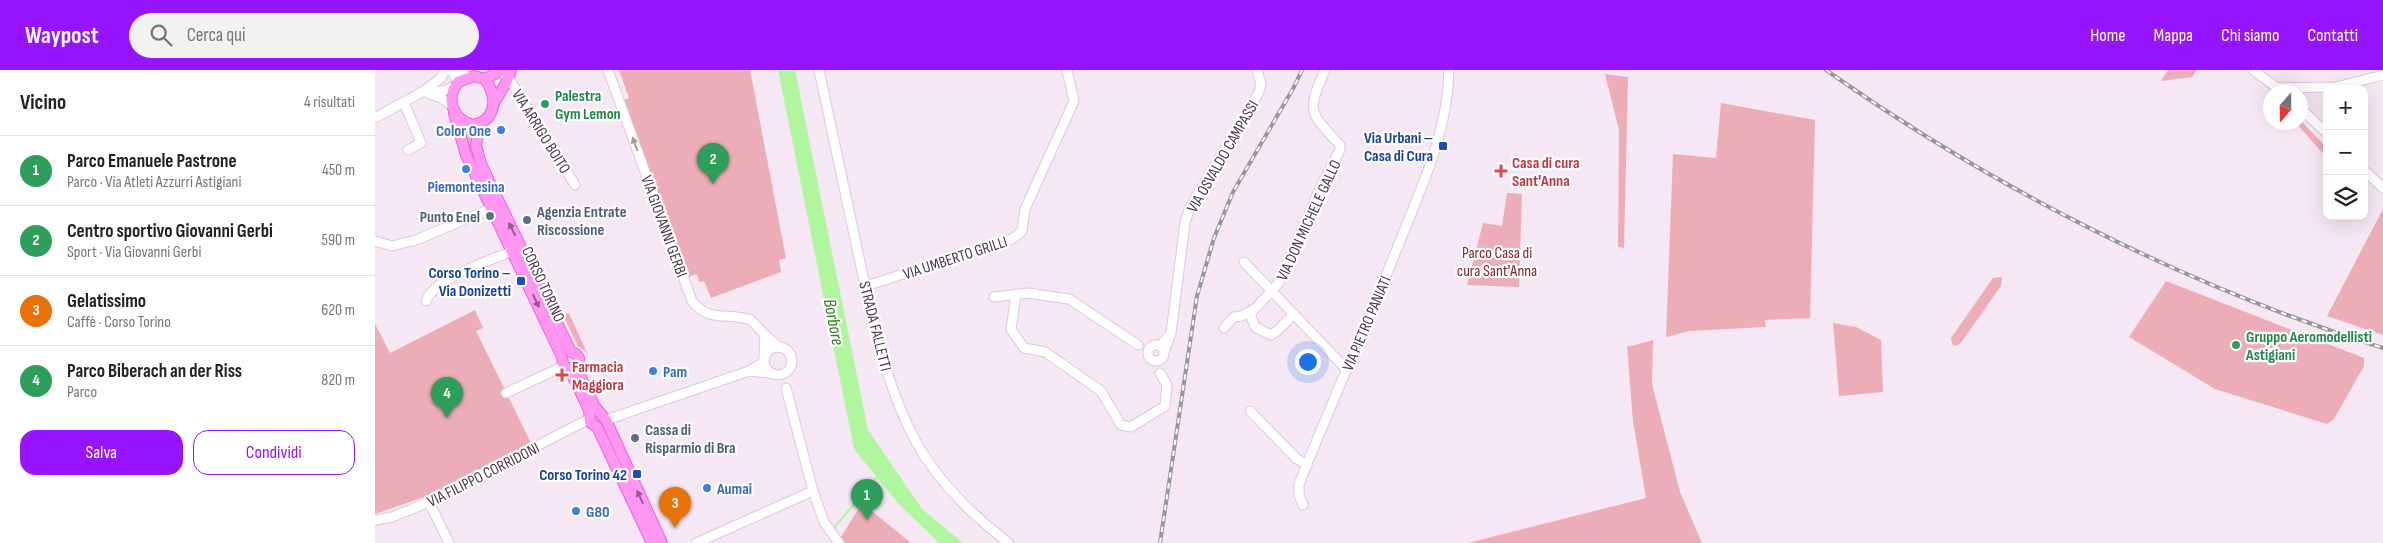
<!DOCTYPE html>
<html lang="it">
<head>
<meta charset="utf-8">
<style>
	body { margin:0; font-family:"Sofia Sans Condensed",sans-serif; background:#f2f2f2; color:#222 }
	.controls { position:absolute; right:15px; top:15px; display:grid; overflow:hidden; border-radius:10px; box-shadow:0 5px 20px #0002 }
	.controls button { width:45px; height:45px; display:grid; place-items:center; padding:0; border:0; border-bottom:1px solid #e0e0e0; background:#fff; color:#222; font:25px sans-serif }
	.compass { position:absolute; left:1888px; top:15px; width:45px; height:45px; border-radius:50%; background:#fff; box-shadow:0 5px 20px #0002; rotate:200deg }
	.you { position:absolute; left:932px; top:291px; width:18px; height:18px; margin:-12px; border:4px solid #fff; border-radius:50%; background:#1a73e8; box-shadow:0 0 0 8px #1a73e833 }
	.badge { display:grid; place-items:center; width:32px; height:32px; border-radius:50%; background:#9714ff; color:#fff; font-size:16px; font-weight:700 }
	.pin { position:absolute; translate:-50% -41px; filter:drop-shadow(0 1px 2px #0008) }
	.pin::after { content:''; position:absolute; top:26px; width:18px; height:15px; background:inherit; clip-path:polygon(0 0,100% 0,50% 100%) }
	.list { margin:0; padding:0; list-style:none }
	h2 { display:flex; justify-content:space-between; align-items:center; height:65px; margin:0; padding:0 20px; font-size:21px }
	h2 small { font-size:16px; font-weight:400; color:#767676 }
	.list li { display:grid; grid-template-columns:32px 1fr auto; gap:15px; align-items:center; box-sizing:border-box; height:70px; padding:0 20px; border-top:1px solid #e0e0e0 }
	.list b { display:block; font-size:19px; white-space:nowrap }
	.list p { margin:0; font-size:16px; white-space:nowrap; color:#767676 }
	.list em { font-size:16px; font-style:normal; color:#767676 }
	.actions { display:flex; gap:10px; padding:15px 20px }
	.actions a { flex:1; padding:11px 0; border:1px solid #9714ff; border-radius:15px; text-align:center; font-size:18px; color:#9714ff }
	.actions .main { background:#9714ff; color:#fff }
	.icon { flex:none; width:28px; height:28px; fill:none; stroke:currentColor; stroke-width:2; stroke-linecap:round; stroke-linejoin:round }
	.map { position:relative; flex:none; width:2008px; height:473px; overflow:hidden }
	header { display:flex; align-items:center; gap:30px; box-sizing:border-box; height:70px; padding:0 25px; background:#9714ff; color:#fff }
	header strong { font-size:24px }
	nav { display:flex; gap:28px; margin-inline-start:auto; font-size:18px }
	.search { width:350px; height:45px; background:#f2f2f2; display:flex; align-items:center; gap:12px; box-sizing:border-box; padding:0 18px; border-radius:28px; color:#767676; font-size:19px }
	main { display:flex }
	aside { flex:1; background:#fff }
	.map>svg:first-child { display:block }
	.green { fill:#ecadb6 }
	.water { fill:#aff69f }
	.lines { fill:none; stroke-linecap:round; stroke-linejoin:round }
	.stream { stroke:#aff69f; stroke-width:2 }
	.minor-casing { stroke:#dfc6dd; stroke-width:11 }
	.major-casing { stroke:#ed5dde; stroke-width:12 }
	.minor { stroke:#fff; stroke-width:9 }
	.major { stroke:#ff96f2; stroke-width:10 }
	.rail-casing { stroke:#979797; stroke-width:4 }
	.rail { stroke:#fff; stroke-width:2; stroke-dasharray:5.5; stroke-linecap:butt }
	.oneway { fill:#a49aa4 }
	.oneway2 { fill:#925c8c }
	.leisure-dot { fill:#2e9e5b; stroke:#fff; stroke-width:2 }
	.shop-dot { fill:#3f7fe0; stroke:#fff; stroke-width:2 }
	.transit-dot { fill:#1a4fb4; stroke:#fff; stroke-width:2 }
	.health-dot { fill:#e0444e; stroke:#fff; stroke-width:2 }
	.service-dot { fill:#5c6f8a; stroke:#fff; stroke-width:2 }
	.labels { text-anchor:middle; stroke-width:4.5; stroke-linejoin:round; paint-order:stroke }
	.leisure-label { font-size:16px; font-weight:bold; fill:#27864d; stroke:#fff; text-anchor:start }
	.shop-label { font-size:16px; font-weight:bold; fill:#366cbe; stroke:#fff; text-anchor:start }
	.street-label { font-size:16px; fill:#493548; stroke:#fff }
	.transit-label { font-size:16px; font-weight:bold; fill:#164399; stroke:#fff; text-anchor:end }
	.health-label { font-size:16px; font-weight:bold; fill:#be3a42; stroke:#fff; text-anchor:start }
	.service-label { font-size:16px; font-weight:bold; fill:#4e5e75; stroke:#fff; text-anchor:start }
	.park-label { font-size:16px; fill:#802623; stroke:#fff }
	.water-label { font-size:18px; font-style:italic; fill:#2f811e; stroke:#fff }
</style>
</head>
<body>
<header>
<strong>Waypost</strong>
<div class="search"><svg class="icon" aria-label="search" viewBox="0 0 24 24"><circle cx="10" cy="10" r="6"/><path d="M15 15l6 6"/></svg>Cerca qui</div>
<nav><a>Home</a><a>Mappa</a><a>Chi siamo</a><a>Contatti</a></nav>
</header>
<main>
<aside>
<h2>Vicino<small>4 risultati</small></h2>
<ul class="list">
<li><span class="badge" style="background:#2e9e5b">1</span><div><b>Parco Emanuele Pastrone</b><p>Parco · Via Atleti Azzurri Astigiani</p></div><em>450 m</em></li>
<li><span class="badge" style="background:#2e9e5b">2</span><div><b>Centro sportivo Giovanni Gerbi</b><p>Sport · Via Giovanni Gerbi</p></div><em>590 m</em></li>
<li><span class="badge" style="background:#e8710a">3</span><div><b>Gelatissimo</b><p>Caffè · Corso Torino</p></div><em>620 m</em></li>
<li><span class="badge" style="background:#2e9e5b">4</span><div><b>Parco Biberach an der Riss</b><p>Parco</p></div><em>820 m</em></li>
</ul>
<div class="actions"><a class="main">Salva</a><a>Condividi</a></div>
</aside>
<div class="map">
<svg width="2008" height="473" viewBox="0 0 2008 473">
	<rect width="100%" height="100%" fill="#f5e7f3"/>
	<!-- green -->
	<g class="green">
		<path d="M244 0H375L411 188 404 190 406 202 336 228 329 211 324 212 322 204 313 207 249 30 254 28Z"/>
		<path d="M1793 0H1822L1817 7 1786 11Z"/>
		<path d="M1230 4 1253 7 1249 178 1243 177 1244 60Z"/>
		<path d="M1346 33 1440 50 1435 248 1390 250 1391 257 1314 261 1291 267 1298 84 1341 88Z"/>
		<path d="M1926 51 1952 78 1951 87 1921 53Z"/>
		<path d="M89 59H99L95 77 97 89Z"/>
		<path d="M1132 123 1147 124 1144 217 1092 215 1108 153 1127 156Z"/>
		<path d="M2008 139V265L1952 246Z"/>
		<path d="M1627 207 1626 216 1585 274 1578 276 1576 268 1618 208Z"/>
		<path d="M1791 211 1989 288V296L1959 349 1952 354 1840 319 1754 267Z"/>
		<path d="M100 240 108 258 101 261 156 373 55 425 0 444V254L15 283Z"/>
		<path d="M194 243 212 283 203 276 188 245Z"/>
		<path d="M1458 253 1481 257 1506 270 1508 322 1464 326Z"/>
		<path d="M1278 270 1277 314 1305 422 1327 473H1093L1271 428 1258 351 1252 277Z"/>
		<path d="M487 433 536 473H470L466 467Z"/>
	</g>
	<!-- water -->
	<path class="water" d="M403 0H420L493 360 547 439 588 473H564L523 433 479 379Z"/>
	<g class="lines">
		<!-- stream -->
		<path class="stream" d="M458 459 502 407"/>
		<!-- minor casing -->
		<g class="minor-casing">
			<g id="minor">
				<path d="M76 0 83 12"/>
				<path d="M82 0 93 7"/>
				<path d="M233 0 317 231C334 253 353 242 376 250L390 265"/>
				<path d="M444 0C458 66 472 131 486 197 500 256 511 316 540 370 562 410 598 446 634 473"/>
				<path d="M1878 0 1906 21"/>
				<path d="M129 4 133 7 200 115"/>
				<path d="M1903 18 1961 17 2008 5"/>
				<path d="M47 22 66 8 70 0"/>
				<path d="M55 24 66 28 78 36"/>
				<path d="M29 32 46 73 33 80"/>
				<path d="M1926 39 1952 63"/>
				<path d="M0 48 47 22 69 21 81 15"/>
				<path d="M1989 100 2008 118"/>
				<path d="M0 171 17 176 41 170 117 138"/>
				<path d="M869 192 971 299"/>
				<path d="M491 216 637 169 647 161 650 139 699 31 692 0"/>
				<path d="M641 224 636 259 649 278 670 282 726 321 746 355 756 357 790 336 792 315 785 303"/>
				<path d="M619 227 653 223 694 229 763 275"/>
				<path d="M51 231C59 208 115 191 137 181"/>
				<path d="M919 244 902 261 896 265 880 257 875 244 903 214 947 114 965 80V75C933 41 932 42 950 0"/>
				<path d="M849 258 859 247 867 246 877 240"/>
				<path d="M796 263 810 153 815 137 884 22 886 14 882 0"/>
				<circle cx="781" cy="283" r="8"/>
				<path d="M785 276 796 263 789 282"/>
				<circle cx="403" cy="291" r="14"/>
				<path d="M389 288 390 265 404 277"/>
				<path d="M389 292 374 301 395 303"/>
				<path d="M411 318 438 421 449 452 464 473"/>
				<path d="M131 323 189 296"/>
				<path d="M875 341 922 389 932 395"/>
				<path d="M231 350 374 301"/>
				<path d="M54 432 74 473"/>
				<path d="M928 435 924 425V414C957 331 994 250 1027 166 1049 112 1073 59 1074 0"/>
				<path d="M0 450 17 447 49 434 214 349"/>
				<path d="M321 473 438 421"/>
			</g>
		</g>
		<!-- major casing -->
		<g class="major-casing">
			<g id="major">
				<path d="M99 6 110 9C122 26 123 50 98 55 78 50 70 29 83 12Z"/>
				<path d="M110 9 127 0"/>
				<path d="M119 33 131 13 136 0"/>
				<path d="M79 43 91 85 187 287 188 294 196 303 214 340 215 352 222 357 277 473"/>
				<path d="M105 53 101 75 106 94 196 282 201 284 204 288 203 301 220 337 231 350 287 473"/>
			</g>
		</g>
		<!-- minor -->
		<use href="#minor" class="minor"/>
		<!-- major -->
		<use href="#major" class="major"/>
		<!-- rail casing -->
		<g class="rail-casing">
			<g id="rail">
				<path d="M1451 0C1620 119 1811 216 2008 278"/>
				<path d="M785 473 822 226 839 168 858 122 919 17 927 0"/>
			</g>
		</g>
		<!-- rail -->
		<use href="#rail" class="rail"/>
	</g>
	<!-- one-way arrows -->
	<defs><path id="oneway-solid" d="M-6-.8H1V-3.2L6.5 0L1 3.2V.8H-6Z" transform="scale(1.25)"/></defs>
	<use class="oneway" href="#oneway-solid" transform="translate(260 74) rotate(-110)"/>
	<g class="oneway2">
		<use href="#oneway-solid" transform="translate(137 159) rotate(-116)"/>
		<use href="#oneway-solid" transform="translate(161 231) rotate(65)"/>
		<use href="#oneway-solid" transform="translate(265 427) rotate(-114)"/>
	</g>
	<!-- markers -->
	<g class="leisure-dot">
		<circle cx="170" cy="34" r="5"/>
		<circle cx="1861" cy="275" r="5"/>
	</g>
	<g class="shop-dot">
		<circle cx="126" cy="60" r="5"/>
		<circle cx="91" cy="99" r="5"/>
		<circle cx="278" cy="301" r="5"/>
		<circle cx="332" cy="418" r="5"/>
		<circle cx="201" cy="441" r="5"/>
	</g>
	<g class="transit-dot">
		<rect x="1063" y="71" width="10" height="10" rx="2.5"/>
		<rect x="141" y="206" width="10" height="10" rx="2.5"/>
		<rect x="257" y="399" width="10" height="10" rx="2.5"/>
	</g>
	<g class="health-dot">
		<path d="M1123.5 93.5h5v5h5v5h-5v5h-5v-5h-5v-5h5z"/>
		<path d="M184.5 297.5h5v5h5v5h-5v5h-5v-5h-5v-5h5z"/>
	</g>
	<g class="service-dot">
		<circle cx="115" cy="146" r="5"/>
		<circle cx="152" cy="150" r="5"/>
		<circle cx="260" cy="368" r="5"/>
	</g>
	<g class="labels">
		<!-- leisure labels -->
		<g class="leisure-label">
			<text x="180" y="31">Palestra<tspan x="180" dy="18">Gym Lemon</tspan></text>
			<text x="1871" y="272">Gruppo Aeromodellisti<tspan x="1871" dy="18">Astigiani</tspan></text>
		</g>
		<!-- shop labels -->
		<g class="shop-label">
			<text x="116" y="66" text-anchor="end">Color One</text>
			<text x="91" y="122" text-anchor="middle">Piemontesina</text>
			<text x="288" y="307">Pam</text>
			<text x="342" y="424">Aumai</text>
			<text x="211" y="447">G80</text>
		</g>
		<!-- street labels -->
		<g class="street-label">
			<text transform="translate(167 61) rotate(58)" y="6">VIA ARRIGO BOITO</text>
			<text transform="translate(847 86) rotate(-60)" y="6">VIA OSVALDO CAMPASSI</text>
			<text transform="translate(933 150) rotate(-65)" y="6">VIA DON MICHELE GALLO</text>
			<text transform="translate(290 156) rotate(70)" y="6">VIA GIOVANNI GERBI</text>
			<text transform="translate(580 187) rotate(-18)" y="6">VIA UMBERTO GRILLI</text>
			<text transform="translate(169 214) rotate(65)" y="6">CORSO TORINO</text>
			<text transform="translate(991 253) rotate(-67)" y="6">VIA PIETRO PANIATI</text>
			<text transform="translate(501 256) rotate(76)" y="6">STRADA FALLETTI</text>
			<text transform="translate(108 404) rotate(-27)" y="6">VIA FILIPPO CORRIDONI</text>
		</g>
		<!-- transit labels -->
		<g class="transit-label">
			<text x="1058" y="73">Via Urbani –<tspan x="1058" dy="18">Casa di Cura</tspan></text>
			<text x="136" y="208">Corso Torino –<tspan x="136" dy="18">Via Donizetti</tspan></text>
			<text x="252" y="410">Corso Torino 42</text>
		</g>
		<!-- health labels -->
		<g class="health-label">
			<text x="1137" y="98">Casa di cura<tspan x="1137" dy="18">Sant'Anna</tspan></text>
			<text x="197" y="302">Farmacia<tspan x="197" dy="18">Maggiora</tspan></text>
		</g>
		<!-- service labels -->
		<g class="service-label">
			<text x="162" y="147">Agenzia Entrate<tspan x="162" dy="18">Riscossione</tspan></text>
			<text x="105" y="152" text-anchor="end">Punto Enel</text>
			<text x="270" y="365">Cassa di<tspan x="270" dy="18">Risparmio di Bra</tspan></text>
		</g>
		<!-- park labels -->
		<g class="park-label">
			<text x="1122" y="188">Parco Casa di<tspan x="1122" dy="18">cura Sant'Anna</tspan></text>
		</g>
		<!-- water labels -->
		<g class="water-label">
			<text transform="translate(459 252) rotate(79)" y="6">Borbore</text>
		</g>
	</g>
</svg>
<div class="controls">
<button>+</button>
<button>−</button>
<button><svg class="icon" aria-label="layers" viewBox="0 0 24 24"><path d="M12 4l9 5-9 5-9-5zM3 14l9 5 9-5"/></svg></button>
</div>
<svg class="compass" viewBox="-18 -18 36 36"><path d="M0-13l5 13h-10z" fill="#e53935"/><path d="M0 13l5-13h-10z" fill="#767676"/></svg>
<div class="you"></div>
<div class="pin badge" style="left:492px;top:450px;background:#2e9e5b">1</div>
<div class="pin badge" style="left:338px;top:114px;background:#2e9e5b">2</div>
<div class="pin badge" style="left:300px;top:458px;background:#e8710a">3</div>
<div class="pin badge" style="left:72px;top:348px;background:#2e9e5b">4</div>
</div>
</main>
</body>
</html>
